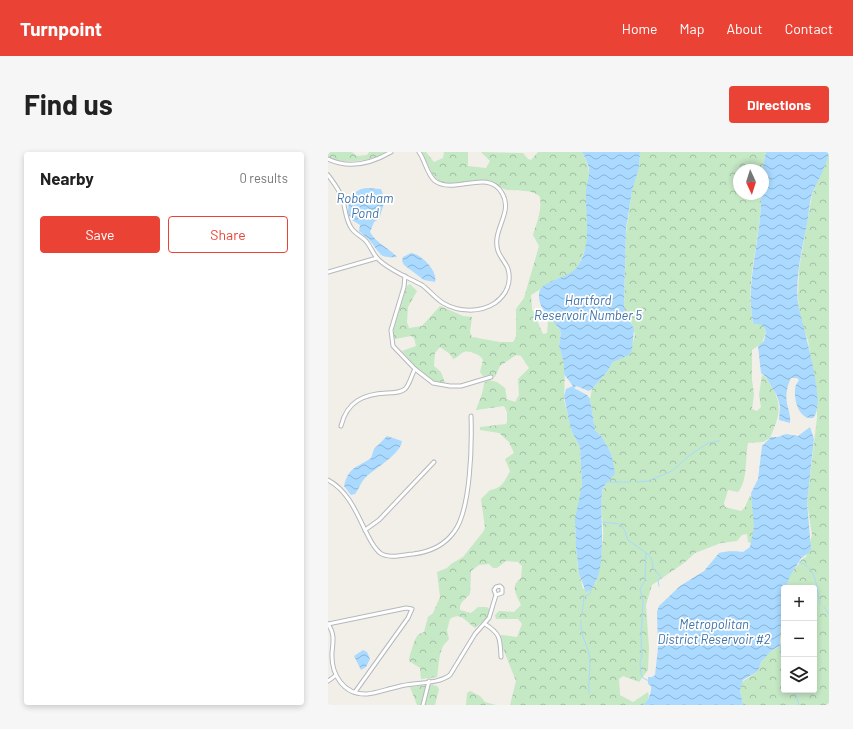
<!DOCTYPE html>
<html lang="en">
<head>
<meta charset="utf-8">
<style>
	body { margin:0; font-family:Barlow,sans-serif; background:#f6f6f6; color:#222 }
	.controls { position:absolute; right:12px; bottom:12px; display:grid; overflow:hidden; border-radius:4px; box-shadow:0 2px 6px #0003 }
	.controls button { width:36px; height:36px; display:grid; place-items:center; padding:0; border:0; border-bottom:1px solid #e0e0e0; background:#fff; color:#222; font:20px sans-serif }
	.compass { position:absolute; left:405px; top:12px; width:36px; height:36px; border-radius:50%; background:#fff; box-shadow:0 2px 6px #0003; rotate:176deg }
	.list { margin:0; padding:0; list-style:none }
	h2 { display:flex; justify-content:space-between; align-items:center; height:52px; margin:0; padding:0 16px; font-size:17px }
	h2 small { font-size:13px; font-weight:400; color:#767676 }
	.actions { display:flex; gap:8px; padding:12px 16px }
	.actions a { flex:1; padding:9px 0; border:1px solid #ea4335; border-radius:4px; text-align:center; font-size:14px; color:#ea4335 }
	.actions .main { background:#ea4335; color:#fff }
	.icon { flex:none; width:22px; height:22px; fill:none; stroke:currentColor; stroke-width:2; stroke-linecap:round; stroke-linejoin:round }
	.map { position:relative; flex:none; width:501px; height:553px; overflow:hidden; border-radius:4px }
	header { display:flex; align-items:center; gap:24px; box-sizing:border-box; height:56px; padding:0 20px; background:#ea4335; color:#fff }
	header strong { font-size:19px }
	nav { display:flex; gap:22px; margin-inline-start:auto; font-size:14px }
	.intro { display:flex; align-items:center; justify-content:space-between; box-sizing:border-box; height:96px; padding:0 24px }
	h1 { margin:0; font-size:28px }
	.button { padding:10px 18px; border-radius:4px; background:#ea4335; color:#fff; font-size:14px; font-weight:700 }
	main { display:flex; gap:24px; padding:0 24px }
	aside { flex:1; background:#fff; border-radius:4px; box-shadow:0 2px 6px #0003 }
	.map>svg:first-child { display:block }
	.forest { fill:url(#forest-crowns) }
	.water { fill:url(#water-waves) }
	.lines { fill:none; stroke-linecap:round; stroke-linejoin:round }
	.stream { stroke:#aadaff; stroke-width:1 }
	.minor-casing { stroke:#b5b8bc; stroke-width:5 }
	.minor { stroke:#fff; stroke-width:3 }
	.labels { text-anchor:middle; stroke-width:3.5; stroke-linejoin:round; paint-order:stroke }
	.water-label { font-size:13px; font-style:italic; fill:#4174aa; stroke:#fff }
</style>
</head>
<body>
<header>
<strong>Turnpoint</strong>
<nav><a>Home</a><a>Map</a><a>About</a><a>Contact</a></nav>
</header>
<div class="intro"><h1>Find us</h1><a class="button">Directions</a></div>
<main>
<aside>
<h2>Nearby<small>0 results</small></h2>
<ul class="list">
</ul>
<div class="actions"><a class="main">Save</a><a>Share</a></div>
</aside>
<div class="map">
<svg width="501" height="553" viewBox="0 0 501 553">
	<defs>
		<pattern id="forest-crowns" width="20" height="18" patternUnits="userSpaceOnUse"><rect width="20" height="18" fill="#c5e8c5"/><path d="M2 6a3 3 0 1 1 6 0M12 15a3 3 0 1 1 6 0" fill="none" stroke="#a3c0a4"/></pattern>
		<pattern id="water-waves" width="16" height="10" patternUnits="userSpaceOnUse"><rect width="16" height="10" fill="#aadaff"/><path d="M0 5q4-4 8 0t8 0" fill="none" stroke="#8eb4d2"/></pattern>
	</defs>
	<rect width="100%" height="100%" fill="#f1efe8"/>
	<!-- forest -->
	<g class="forest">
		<path d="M0 0H24L29 4 39 3 41 0H58C41 10 20 11 0 7Z"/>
		<path d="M94 0H98L106 10 115 6 116 0H140V14L158 16 162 9 153 0 195 1 200 7 203 8 210 0H254L259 10 261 20 259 92 250 114 244 121 227 128 203 143 204 157 215 182 219 181 220 170 222 168 227 171 233 181 231 194 237 213 236 248 244 280 252 295 254 333 247 377 250 417 255 437 268 431C271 416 274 400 275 385 277 363 265 340 285 324L283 301 274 285 267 278 262 247 264 237 279 220 285 210 302 201 307 183 303 169 296 157 298 81 304 39 311 16 312 0H438L434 18H411V42H433C434 84 416 128 425 170L426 172 431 171 435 173 438 180 434 191 424 198V228L426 242 424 257 429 259 433 255 431 243 434 223C439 225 439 228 442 232 456 254 451 264 442 286L435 290 420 291C417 306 420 329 410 340L400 338 396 351 397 355 413 359 417 355 422 343C428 353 428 381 423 391L420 390 419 382 414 383 409 389 393 391 367 401 356 411 324 433 318 453 321 496 320 518 311 530 295 524 291 527 292 543 305 550 320 540C322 545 319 551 315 553H182L188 529 174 494 172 484 174 483 189 485 194 472 190 467H168L167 463 171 459 186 460 193 453C188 442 182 434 193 426L194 414 190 410 178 409 169 416H165L161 412 151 413 143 419 142 442C138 447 131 450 132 458L143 461 150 455H159L162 458 158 467 147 476C138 470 133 459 122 467L119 478 121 487 115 494 112 502 109 525 93 527 92 516 81 509C81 505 87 485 90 483 92 481 95 481 96 480L100 465 105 461 112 445 109 420 119 416 123 412 135 405 155 380 157 376 153 347 162 338C173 337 177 329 182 319L177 307 186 301 181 290 171 281 152 278V275L178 272 179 270V260L176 254 148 258C151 249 155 242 156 231L160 228 169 230 177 236 179 247 187 250 191 243 190 227 201 216 193 204 188 203 172 214 167 225 163 223 155 224 152 220 155 208C153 203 142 198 136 200 131 202 130 206 125 207L122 202 112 195 107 201 106 214 113 220 117 231C98 236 85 210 74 199L88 194 86 186 83 184 67 187 65 182 66 176 79 134 82 132 89 139 80 155 79 170 81 176 94 174 112 154 135 164 144 165 142 180 144 185 172 190H185L188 185V157L196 146 211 94 205 83C209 70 214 58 212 45 205 37 190 39 180 38 174 38 165 29 154 28 139 27 116 39 105 23 100 15 98 7 94 0Z"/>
		<path d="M501 2V553H415L412 538 414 530 430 519 433 510 444 498 451 495 453 490 452 481 456 461V538H486V436H458C461 424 461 422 469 414 473 410 472 407 478 405L484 383 479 350 489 266V242L480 188 475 177 471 158 470 144 471 117 484 43Z"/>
		<path d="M105 533 109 534 111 537 107 553H89L82 535Z"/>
		<path d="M142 539 152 544 157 550 168 553H138L139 541Z"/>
	</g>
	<!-- water -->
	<g class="water">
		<path d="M254 0H312L311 16 304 39 298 77 296 153 297 159 306 177 304 198 301 203 285 210 279 220 264 237 261 239 248 234 246 236 259 243 262 247 267 278 274 285 283 301 287 321C283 329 275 331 274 341 271 363 282 430 258 440L251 422 248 395 247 367 254 333 252 295 244 280 241 269 236 244 238 237 245 234 236 222V211L231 194 233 181C227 166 210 161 211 142 211 129 242 126 249 115 265 92 257 64 258 38 259 31 262 24 261 17 260 11 257 5 254 0Z"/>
		<path d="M438 0H501C499 13 489 30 484 42 481 51 481 63 479 72 474 98 467 124 470 151 473 171 500 252 485 266 471 268 466 249 467 237 467 234 469 231 471 228L469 226H463C460 232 457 243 459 251 460 258 463 263 462 271L451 268 452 254 449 244 438 225 433 221 430 194 436 189 438 180C435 172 434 172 426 172L425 170C417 128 434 85 433 42H435L434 18Z"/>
		<path d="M38 36 53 37 57 48 51 67 46 70 42 80C49 92 61 96 69 105 52 106 53 103 43 90 40 86 35 83 31 79L32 73 24 68 20 62C20 48 24 38 38 36Z"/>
		<path d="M83 101C93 102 110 119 107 130L96 128 76 113 74 109 75 105Z"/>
		<path d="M482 275 486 287 479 350 483 397C481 403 475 403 472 408 465 420 462 421 458 436H456V461L452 481V494L444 498 433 510 430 519 415 528 412 538 415 553H315C320 550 324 540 323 534L320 532V525H324L327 523 330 496 329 460 331 454 352 434 376 419 391 401C397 399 409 399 415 400L422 395 426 374 423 341 430 327 434 294 443 285H450L458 282 470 284Z"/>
		<path d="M59 284 74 289C73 302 46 317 37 326 33 330 31 337 27 342L23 343 16 334C21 314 29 316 43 306L46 297Z"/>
		<path d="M35 498 39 500 42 507 38 515 33 518 26 504Z"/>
	</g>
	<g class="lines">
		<!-- stream -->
		<g class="stream">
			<path d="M278 330H303"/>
			<path d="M309 330 320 329 344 319 362 303 380 291 391 289"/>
			<path d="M274 370 292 372 296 377 300 388 318 401 317 428 312 437 315 449 313 486 314 503 312 510 313 522 315 526 321 529"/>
			<path d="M319 401 324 408 325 416 333 425 330 429 331 434"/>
			<path d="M471 410C490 416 488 436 492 452"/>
			<path d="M496 455 501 462"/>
			<path d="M254 462 256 445 262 442 263 437"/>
			<path d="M253 469C251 484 262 495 262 509 262 520 260 530 261 541"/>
			<path d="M452 494 456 515"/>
			<path d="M466 538 471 553"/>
		</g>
		<!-- minor casing -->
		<g class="minor-casing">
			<g id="minor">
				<path d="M0 7C21 17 44 11 63 0"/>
				<path d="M0 23C5 30 11 37 14 46 18 57 17 68 24 77 28 82 34 85 38 89 43 95 45 102 50 107 61 118 79 125 94 133 101 138 107 146 115 151 130 160 152 161 167 151 178 143 184 131 180 117 178 111 172 105 170 99 163 78 186 61 174 41 160 16 127 43 107 29 99 23 97 8 91 0"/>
				<path d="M0 120 49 106"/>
				<path d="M77 124 76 135 63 178 65 194 87 217 105 231 122 234H133L163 225"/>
				<path d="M13 274C19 249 36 242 59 241 65 241 72 241 77 237 82 232 83 224 87 217"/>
				<path d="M0 328C19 338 28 359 37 378 42 387 44 394 52 401 61 407 74 403 85 402 101 400 116 394 126 380 143 358 144 291 143 264"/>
				<path d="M37 378 51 368 106 310"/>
				<path d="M0 472C7 482 5 490 4 501 3 522 15 543 39 542 49 541 59 537 69 535 85 530 109 533 122 523L147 482 161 466 168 443 166 438 168 435 172 434 174 436V441L168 443"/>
				<path d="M0 472 78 456 84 457 80 466 27 540"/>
				<path d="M157 472C173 482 172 487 173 505"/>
				<path d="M0 529 7 524"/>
				<path d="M95 553 101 529"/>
			</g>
		</g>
		<!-- minor -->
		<use href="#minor" class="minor"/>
	</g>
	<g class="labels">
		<!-- water labels -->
		<g class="water-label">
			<text x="37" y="51">Robotham<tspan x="37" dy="15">Pond</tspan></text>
			<text x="260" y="153">Hartford<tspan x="260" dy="15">Reservoir Number 5</tspan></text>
			<text x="386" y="477">Metropolitan<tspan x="386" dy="15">District Reservoir #2</tspan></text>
		</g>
	</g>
</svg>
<div class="controls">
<button>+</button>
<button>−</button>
<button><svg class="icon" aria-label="layers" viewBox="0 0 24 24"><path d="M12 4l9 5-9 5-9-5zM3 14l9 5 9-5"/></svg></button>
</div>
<svg class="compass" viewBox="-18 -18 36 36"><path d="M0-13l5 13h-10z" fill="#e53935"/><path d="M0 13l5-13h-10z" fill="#767676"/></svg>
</div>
</main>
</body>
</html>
